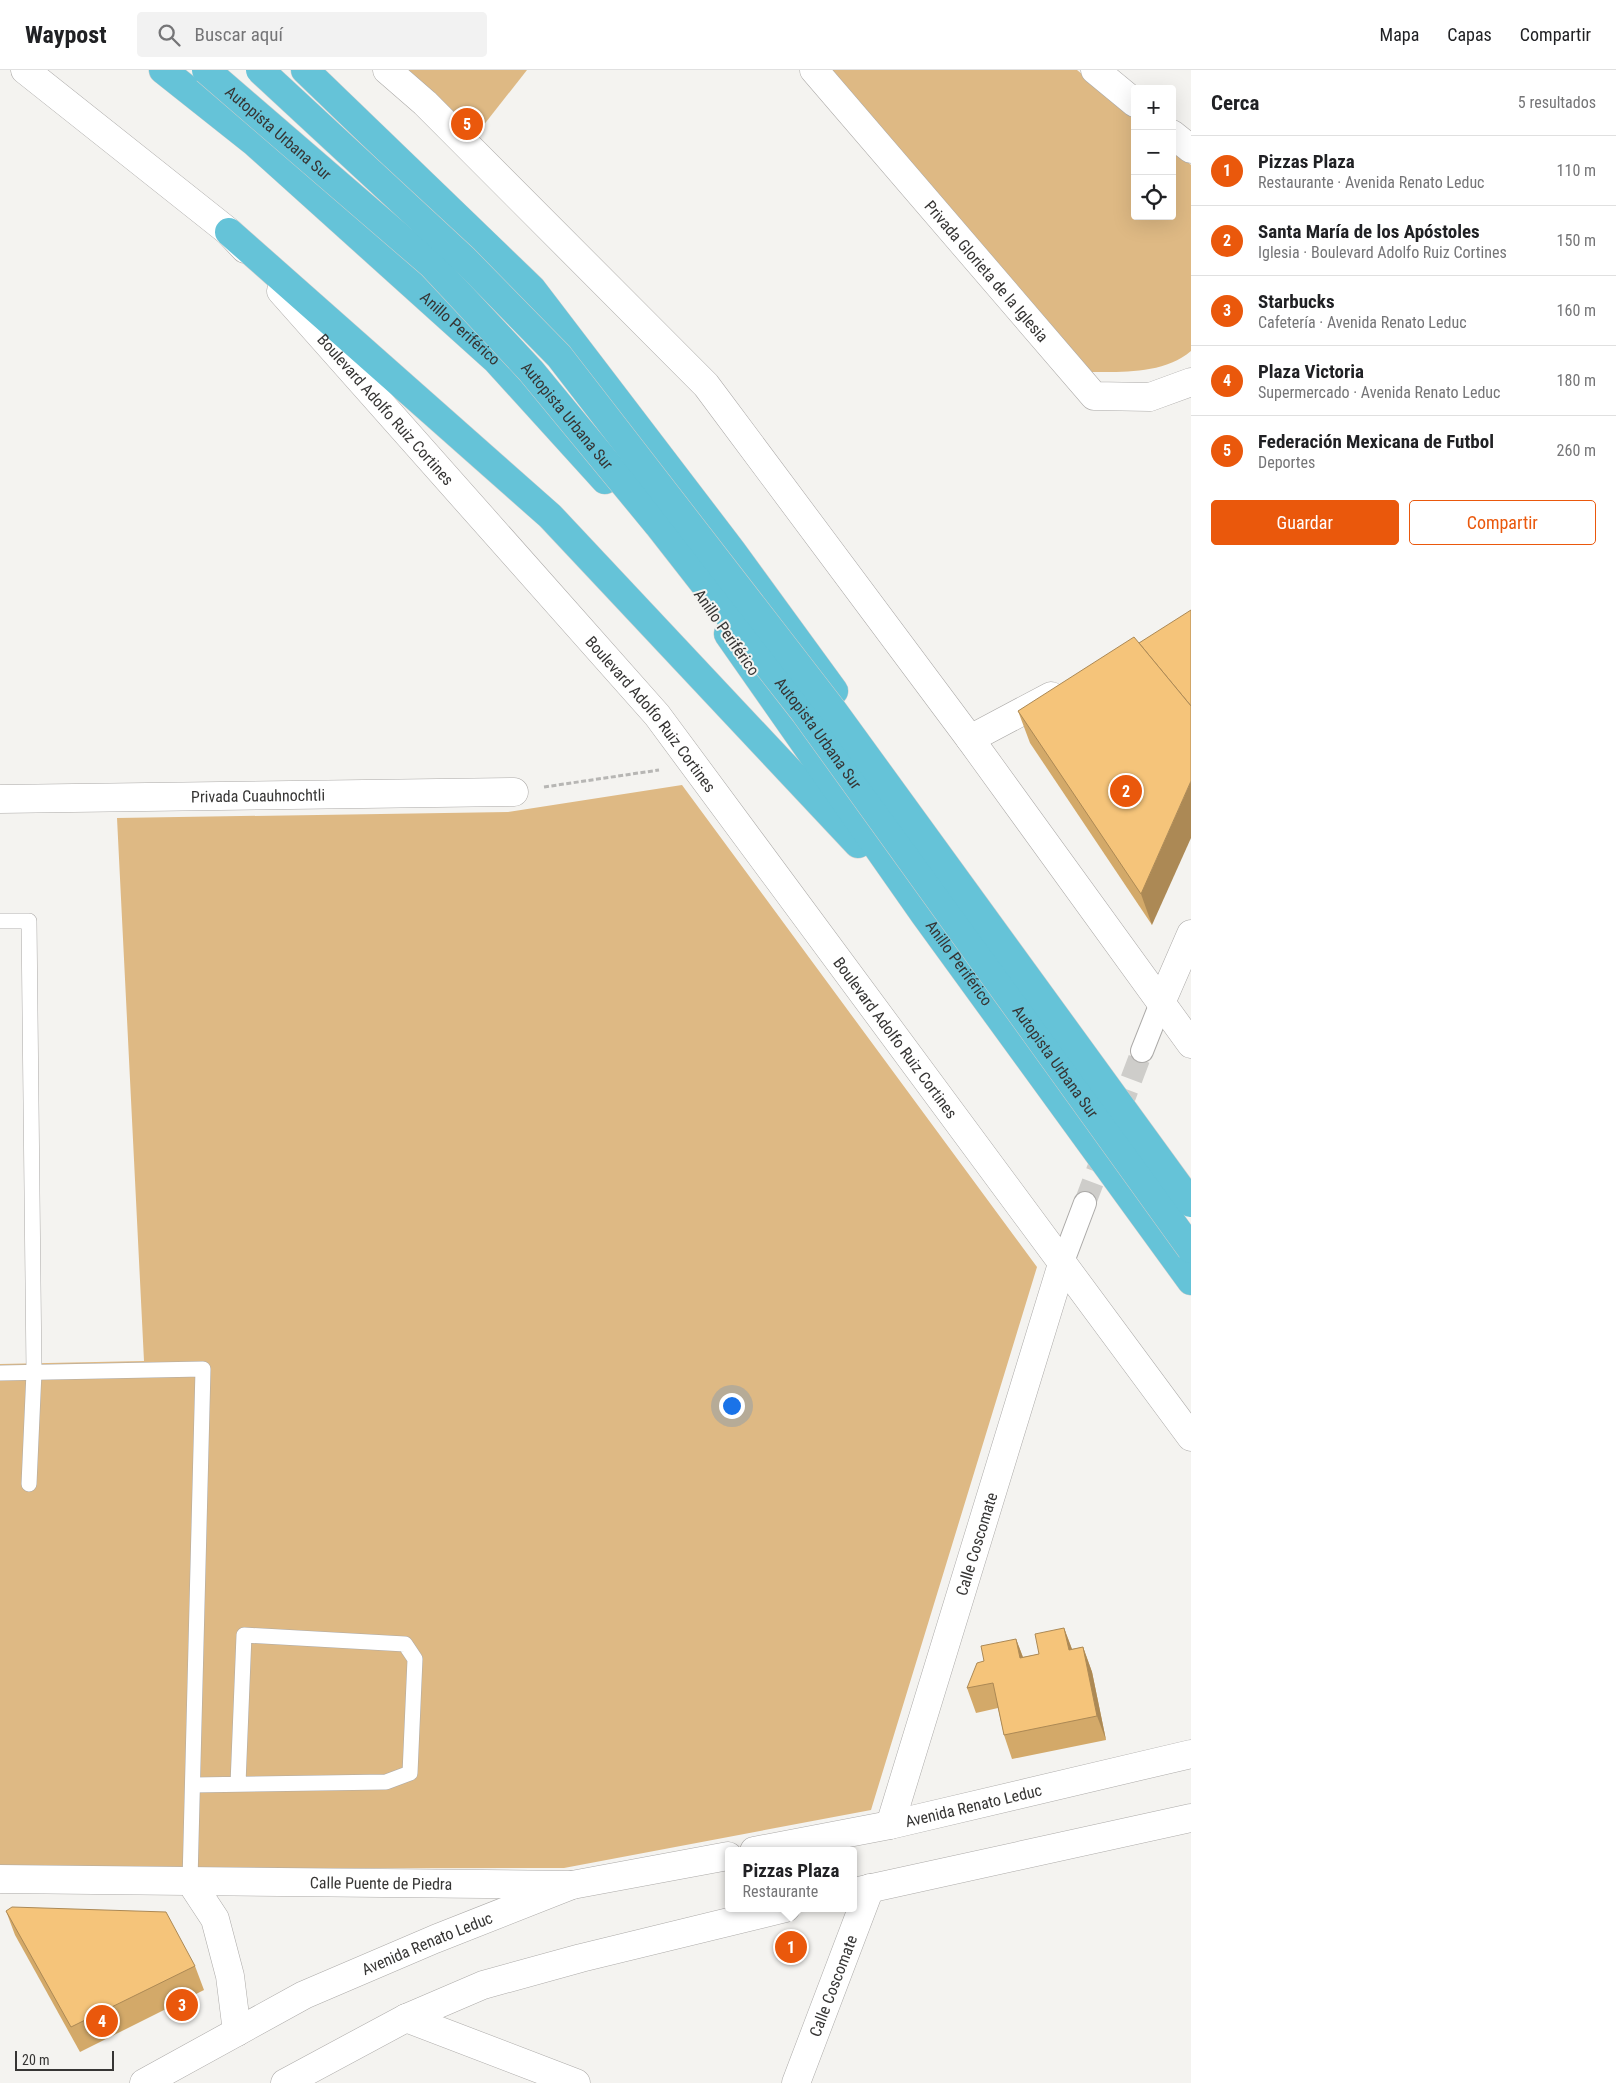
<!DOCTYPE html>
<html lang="es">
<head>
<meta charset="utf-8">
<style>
	body { margin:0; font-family:"Roboto Condensed",sans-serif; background:#f2f2f2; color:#202124 }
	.controls { position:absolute; right:15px; top:15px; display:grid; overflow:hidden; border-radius:5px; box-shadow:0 5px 20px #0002 }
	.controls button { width:45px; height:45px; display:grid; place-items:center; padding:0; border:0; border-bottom:1px solid #e0e0e0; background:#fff; color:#202124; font:25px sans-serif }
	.scale { position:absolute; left:15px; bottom:12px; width:99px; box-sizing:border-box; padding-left:5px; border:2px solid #363534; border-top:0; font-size:14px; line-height:18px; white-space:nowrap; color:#363534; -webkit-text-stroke:4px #f4f3f0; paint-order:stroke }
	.you { position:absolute; left:731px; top:1335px; width:18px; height:18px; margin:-12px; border:4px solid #fff; border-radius:50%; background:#1a73e8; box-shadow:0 0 0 8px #1a73e833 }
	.badge { display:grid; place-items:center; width:32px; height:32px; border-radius:50%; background:#ea580c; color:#fff; font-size:16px; font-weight:700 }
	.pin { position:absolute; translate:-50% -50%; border:2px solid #fff; box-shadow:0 1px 5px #0006 }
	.popup { position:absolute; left:725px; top:1777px; width:132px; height:65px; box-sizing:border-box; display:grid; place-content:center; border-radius:5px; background:#fff; filter:drop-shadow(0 1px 4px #0005); font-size:16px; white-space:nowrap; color:#757577 }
	.popup b { font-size:19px; color:#202124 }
	.popup::after { content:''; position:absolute; left:50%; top:100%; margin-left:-10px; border:10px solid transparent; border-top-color:#fff }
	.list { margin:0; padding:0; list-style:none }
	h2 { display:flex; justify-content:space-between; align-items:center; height:65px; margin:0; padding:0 20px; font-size:21px }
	h2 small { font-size:16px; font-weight:400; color:#757577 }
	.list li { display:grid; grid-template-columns:32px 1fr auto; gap:15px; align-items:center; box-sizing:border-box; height:70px; padding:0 20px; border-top:1px solid #e0e0e0 }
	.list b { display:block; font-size:19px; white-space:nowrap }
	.list p { margin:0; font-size:16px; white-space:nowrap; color:#757577 }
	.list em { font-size:16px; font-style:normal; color:#757577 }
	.actions { display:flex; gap:10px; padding:15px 20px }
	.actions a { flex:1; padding:11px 0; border:1px solid #ea580c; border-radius:5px; text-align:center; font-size:18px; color:#ea580c }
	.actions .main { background:#ea580c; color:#fff }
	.icon { flex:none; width:28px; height:28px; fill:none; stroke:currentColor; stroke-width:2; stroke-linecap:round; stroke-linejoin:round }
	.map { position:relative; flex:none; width:1191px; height:2013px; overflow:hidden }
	header { display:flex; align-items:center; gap:30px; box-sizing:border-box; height:70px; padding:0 25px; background:#fff; border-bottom:1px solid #e0e0e0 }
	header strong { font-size:24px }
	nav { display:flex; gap:28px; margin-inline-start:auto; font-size:18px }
	.search { width:350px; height:45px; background:#f2f2f2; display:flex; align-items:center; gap:12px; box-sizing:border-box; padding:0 18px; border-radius:5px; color:#757577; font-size:19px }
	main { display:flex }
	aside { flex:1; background:#fff }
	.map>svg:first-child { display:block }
	.green { fill:#deb984 }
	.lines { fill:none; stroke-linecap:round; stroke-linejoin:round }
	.pedestrian-tunnel { stroke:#cecdca; stroke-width:22; stroke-dasharray:22 11; stroke-linecap:butt }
	.service-casing { stroke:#acaaa8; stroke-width:16 }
	.pedestrian-casing { stroke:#acaaa8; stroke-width:24 }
	.minor-casing { stroke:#acaaa8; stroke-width:29 }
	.tertiary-casing { stroke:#acaaa8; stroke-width:29 }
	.secondary-casing { stroke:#acaaa8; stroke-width:29 }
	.motorway-casing { stroke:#cfcfce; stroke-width:29 }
	.path { stroke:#b7b6b4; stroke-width:3; stroke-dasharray:5 2.5; stroke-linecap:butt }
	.service { stroke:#fff; stroke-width:15 }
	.pedestrian { stroke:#fff; stroke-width:22 }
	.minor { stroke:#fff; stroke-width:28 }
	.tertiary { stroke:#fff; stroke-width:28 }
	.secondary { stroke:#fff; stroke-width:28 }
	.motorway { stroke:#65c3d8; stroke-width:28 }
	.motorway-bridge-casing { stroke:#cfcfce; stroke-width:29; stroke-linecap:butt }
	.motorway-bridge { stroke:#65c3d8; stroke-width:28 }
	.wall { fill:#d3a969 }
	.shaded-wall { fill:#ac8955 }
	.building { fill:#f5c47a; stroke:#ac8955 }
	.labels { text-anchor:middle; stroke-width:4; stroke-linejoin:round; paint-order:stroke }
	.street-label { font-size:16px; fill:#363534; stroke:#f4f3f0 }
</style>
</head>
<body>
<header>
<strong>Waypost</strong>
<div class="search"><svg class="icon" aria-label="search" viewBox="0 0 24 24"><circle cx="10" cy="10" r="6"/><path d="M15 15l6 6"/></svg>Buscar aquí</div>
<nav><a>Mapa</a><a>Capas</a><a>Compartir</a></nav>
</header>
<main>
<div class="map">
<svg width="1191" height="2013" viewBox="0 0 1191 2013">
	<rect width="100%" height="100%" fill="#f4f3f0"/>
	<!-- green -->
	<g class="green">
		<path d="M393 0H527L468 75Z"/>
		<path d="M831 0H1077L1135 47V146H1172V78L1191 95V281C1164 304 1123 302 1090 302Z"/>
		<path d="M682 715 1037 1197 871 1740 564 1798 0 1799V1294L144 1291 117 748 508 742Z"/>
	</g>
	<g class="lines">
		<!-- pedestrian-tunnel -->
		<path class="pedestrian-tunnel" d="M1085 1133 1142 981"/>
		<!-- service casing -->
		<g class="service-casing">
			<g id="service">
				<path d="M0 851H29L34 1302 29 1414"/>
				<path d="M0 1303 203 1299 190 1811"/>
				<path d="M193 1715 386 1712 410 1703 415 1589 405 1574 244 1565 238 1714"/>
			</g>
		</g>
		<!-- pedestrian casing -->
		<g class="pedestrian-casing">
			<g id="pedestrian">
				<path d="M1142 981 1161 933"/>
				<path d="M1062 1194 1085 1133"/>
			</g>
		</g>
		<!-- minor casing -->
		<g class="minor-casing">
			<g id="minor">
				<path id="s1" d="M814 0 1094 326 1150 327 1191 312"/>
				<path d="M1095 0 1135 33"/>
				<path d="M1172 64 1191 79"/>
				<path d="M970 669 1051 626"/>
				<path id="s2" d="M0 729 514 722"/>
				<path d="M1161 933 1191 864"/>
				<path id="s3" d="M890 1755 1062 1194"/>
				<path id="s4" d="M0 1809 572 1815"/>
				<path d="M190 1811 215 1849 230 1906 237 1962"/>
				<path d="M406 1948 576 2013"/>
				<path id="s5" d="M796 2013 870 1818"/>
			</g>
		</g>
		<!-- tertiary casing -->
		<g class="tertiary-casing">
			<g id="tertiary">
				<path id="s6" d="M754 1781 890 1755 1191 1684"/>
				<path d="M854 1822 1191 1748"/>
				<path id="s7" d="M144 2013 304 1925 435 1869 572 1815 728 1786"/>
				<path d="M285 2013 406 1948 483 1915 581 1888 786 1838"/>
			</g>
		</g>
		<!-- secondary casing -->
		<g class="secondary-casing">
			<g id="secondary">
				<path d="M25 0 229 162 245 179"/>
				<path d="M387 0 425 33 706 315 970 669 1191 974"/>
				<path id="s8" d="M281 221 657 645 1191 1367"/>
			</g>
		</g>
		<!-- motorway casing -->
		<g class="motorway-casing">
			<g id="motorway">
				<path id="s9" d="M163 0 255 73 496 290 605 410"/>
				<path d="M305 0 532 219 732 481 834 621"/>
				<path d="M229 162 550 446 858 774"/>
				<path id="s10" d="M728 564 924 844 1191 1211"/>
			</g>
		</g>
		<!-- path -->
		<path class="path" d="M544 717 659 700"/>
		<!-- service -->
		<use href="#service" class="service"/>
		<!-- pedestrian -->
		<use href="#pedestrian" class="pedestrian"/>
		<!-- minor -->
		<use href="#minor" class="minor"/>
		<!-- tertiary -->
		<use href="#tertiary" class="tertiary"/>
		<!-- secondary -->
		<use href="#secondary" class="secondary"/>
		<!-- motorway -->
		<use href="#motorway" class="motorway"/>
		<!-- motorway-bridge casing -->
		<g class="motorway-bridge-casing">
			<g id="motorway-bridge">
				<path id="s11" d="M206 0 432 195 531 301 658 455 805 643 1191 1179"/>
				<path d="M260 0 464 189 559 286 832 639 1191 1133"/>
			</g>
		</g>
		<!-- motorway-bridge -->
		<use href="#motorway-bridge" class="motorway-bridge"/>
	</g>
	<!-- wall -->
	<g class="wall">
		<path d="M1139 573 1152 855 1030 673 1018 641Z"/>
		<path d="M1064 1558 1072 1579 1083 1577 1092 1602 1106 1670 1012 1689 1004 1665 998 1638 976 1643 967 1618 984 1591 1016 1569 1023 1587 1039 1584Z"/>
		<path d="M6 1841 195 1896 204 1920 80 1982 15 1865Z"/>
	</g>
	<!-- shaded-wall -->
	<g class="shaded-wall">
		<path d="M1191 711V768L1152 855 1141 824Z"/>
		<path d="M1064 1558 1073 1582 1069 1580Z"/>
		<path d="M1016 1569 1025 1593 1020 1588Z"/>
		<path d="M1083 1577 1092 1602 1106 1670 1097 1646Z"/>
	</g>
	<!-- building -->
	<g class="building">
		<path d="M1191 540V636L1139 573Z"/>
		<path d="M1134 567 1191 636V711L1141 824 1018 641Z"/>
		<path d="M1064 1558 1069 1580 1083 1577 1097 1646 1004 1665 993 1613 967 1618 977 1593 984 1591 981 1576 1016 1569 1020 1588 1039 1584 1035 1564Z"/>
		<path d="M12 1837 166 1842 195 1896 71 1957 6 1841Z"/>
	</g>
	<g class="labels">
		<!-- street labels -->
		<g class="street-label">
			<text dy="6" stroke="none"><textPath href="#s11" startOffset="96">Autopista Urbana Sur</textPath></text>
			<text dy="6" stroke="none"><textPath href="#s1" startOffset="265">Privada Glorieta de la Iglesia</textPath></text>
			<text dy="6" stroke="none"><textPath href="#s9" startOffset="394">Anillo Periférico</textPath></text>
			<text dy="6" stroke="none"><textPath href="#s8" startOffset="158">Boulevard Adolfo Ruiz Cortines</textPath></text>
			<text dy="6" stroke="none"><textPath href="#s11" startOffset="501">Autopista Urbana Sur</textPath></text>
			<text transform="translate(727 562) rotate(55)" y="6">Anillo Periférico</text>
			<text dy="6" stroke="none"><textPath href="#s8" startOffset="562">Boulevard Adolfo Ruiz Cortines</textPath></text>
			<text dy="6" stroke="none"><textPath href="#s11" startOffset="906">Autopista Urbana Sur</textPath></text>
			<text dy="6" stroke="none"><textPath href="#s2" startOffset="258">Privada Cuauhnochtli</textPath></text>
			<text dy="6" stroke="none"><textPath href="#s10" startOffset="402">Anillo Periférico</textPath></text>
			<text dy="6" stroke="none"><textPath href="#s8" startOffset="968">Boulevard Adolfo Ruiz Cortines</textPath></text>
			<text dy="6" stroke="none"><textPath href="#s11" startOffset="1311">Autopista Urbana Sur</textPath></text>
			<text dy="6" stroke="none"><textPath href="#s3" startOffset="294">Calle Coscomate</textPath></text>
			<text dy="6" stroke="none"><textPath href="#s6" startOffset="224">Avenida Renato Leduc</textPath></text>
			<text dy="6" stroke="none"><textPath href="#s4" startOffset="381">Calle Puente de Piedra</textPath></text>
			<text dy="6" stroke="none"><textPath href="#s7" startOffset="316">Avenida Renato Leduc</textPath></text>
			<text dy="6" stroke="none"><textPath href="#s5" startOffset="104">Calle Coscomate</textPath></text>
		</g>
	</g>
</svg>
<div class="controls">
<button>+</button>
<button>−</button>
<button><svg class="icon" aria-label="locate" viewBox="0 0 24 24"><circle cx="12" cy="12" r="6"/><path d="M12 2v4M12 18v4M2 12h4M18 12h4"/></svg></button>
</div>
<div class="scale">20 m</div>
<div class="you"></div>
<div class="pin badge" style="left:791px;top:1877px">1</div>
<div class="popup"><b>Pizzas Plaza</b>Restaurante</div>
<div class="pin badge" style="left:1126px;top:721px">2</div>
<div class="pin badge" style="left:182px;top:1935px">3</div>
<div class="pin badge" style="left:102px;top:1951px">4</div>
<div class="pin badge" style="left:467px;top:54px">5</div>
</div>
<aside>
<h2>Cerca<small>5 resultados</small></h2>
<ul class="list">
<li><span class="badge">1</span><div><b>Pizzas Plaza</b><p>Restaurante · Avenida Renato Leduc</p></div><em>110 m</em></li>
<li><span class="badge">2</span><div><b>Santa María de los Apóstoles</b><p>Iglesia · Boulevard Adolfo Ruiz Cortines</p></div><em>150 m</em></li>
<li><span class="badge">3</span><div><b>Starbucks</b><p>Cafetería · Avenida Renato Leduc</p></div><em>160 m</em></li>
<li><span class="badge">4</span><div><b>Plaza Victoria</b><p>Supermercado · Avenida Renato Leduc</p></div><em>180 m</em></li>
<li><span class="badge">5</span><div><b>Federación Mexicana de Futbol</b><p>Deportes</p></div><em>260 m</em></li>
</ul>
<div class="actions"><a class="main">Guardar</a><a>Compartir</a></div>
</aside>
</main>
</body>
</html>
